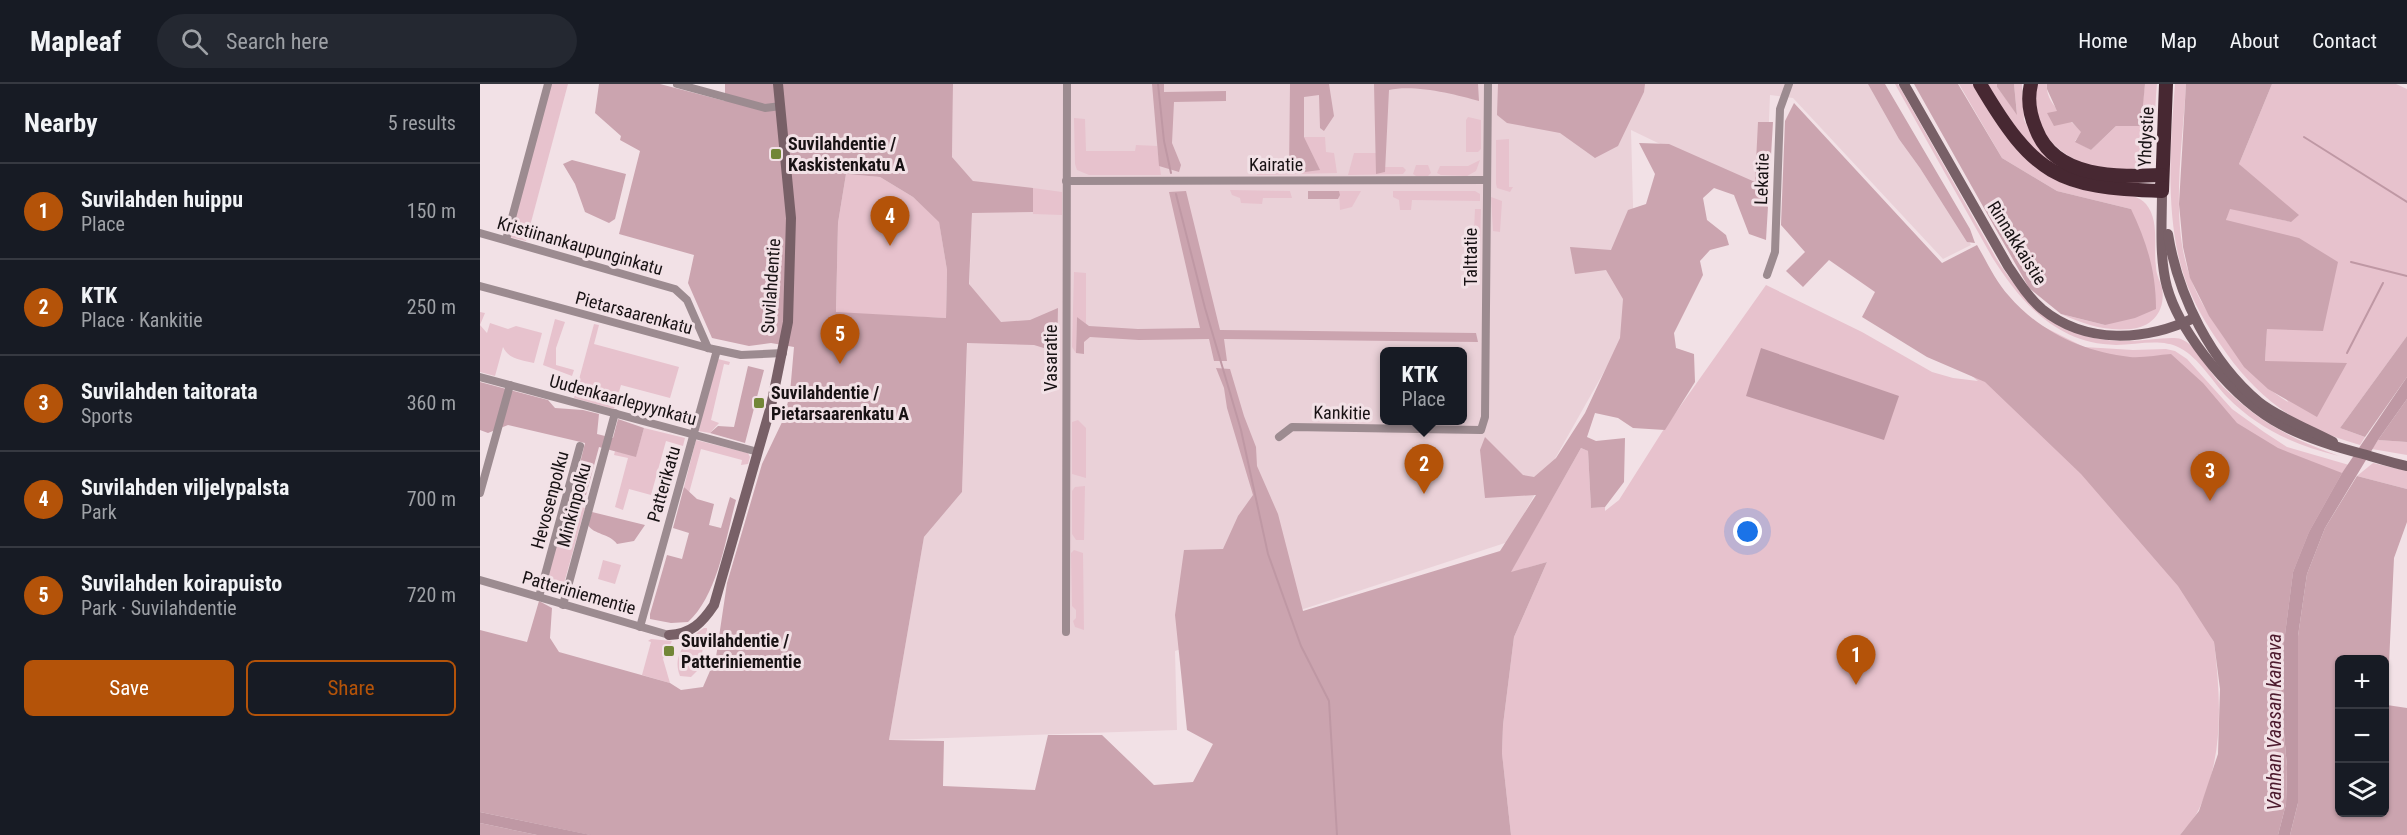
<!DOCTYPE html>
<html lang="en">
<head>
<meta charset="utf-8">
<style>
	body { margin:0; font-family:"Roboto Condensed",sans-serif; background:#242831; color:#f1f3f6 }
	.controls { position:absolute; right:18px; bottom:18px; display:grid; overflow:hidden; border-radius:9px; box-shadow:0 2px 4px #0004 }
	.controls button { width:54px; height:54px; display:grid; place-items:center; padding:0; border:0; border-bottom:2px solid #363941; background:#171b24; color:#f1f3f6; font:30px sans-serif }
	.you { position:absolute; left:1268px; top:448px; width:21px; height:21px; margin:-15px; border:4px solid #fff; border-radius:50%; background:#1a73e8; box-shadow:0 0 0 9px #1a73e833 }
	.badge { display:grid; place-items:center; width:39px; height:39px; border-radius:50%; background:#b45309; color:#fff; font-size:20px; font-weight:700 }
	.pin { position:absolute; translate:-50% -50px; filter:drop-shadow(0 2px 3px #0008) }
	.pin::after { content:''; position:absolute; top:32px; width:21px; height:18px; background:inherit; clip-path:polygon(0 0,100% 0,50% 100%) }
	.popup { position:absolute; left:900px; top:263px; width:87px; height:78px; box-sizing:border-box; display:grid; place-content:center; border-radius:9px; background:#171b24; filter:drop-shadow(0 2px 4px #0005); font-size:20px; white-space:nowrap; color:#9ea1a6 }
	.popup b { font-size:22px; color:#f1f3f6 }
	.popup::after { content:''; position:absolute; left:50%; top:100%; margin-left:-12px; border:12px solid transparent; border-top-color:#171b24 }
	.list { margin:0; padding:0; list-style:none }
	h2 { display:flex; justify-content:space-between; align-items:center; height:78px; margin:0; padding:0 24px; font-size:26px }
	h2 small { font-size:20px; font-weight:400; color:#9ea1a6 }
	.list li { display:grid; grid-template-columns:39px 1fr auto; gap:18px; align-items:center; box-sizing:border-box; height:96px; padding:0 24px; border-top:2px solid #363941 }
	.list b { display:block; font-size:22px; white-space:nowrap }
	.list p { margin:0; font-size:20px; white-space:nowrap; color:#9ea1a6 }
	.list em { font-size:20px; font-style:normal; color:#9ea1a6 }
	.actions { display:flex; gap:12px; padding:18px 24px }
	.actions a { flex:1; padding:14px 0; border:2px solid #b45309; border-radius:9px; text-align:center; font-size:21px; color:#b45309 }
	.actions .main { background:#b45309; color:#fff }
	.icon { flex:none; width:33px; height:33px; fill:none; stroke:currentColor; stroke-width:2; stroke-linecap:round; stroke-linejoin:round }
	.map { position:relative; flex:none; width:1927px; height:751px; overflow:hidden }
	header { display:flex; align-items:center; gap:36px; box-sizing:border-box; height:84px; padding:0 30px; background:#171b24; border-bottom:2px solid #363941 }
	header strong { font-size:28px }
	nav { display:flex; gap:33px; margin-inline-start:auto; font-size:21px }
	.search { width:420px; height:54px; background:#242831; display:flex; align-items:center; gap:15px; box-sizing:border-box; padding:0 21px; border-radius:33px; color:#9ea1a6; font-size:22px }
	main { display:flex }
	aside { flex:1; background:#171b24 }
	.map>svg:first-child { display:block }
	.built { fill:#ead1d8; fill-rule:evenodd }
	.green { fill:#e7c2cd }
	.forest { fill:#cba4af; fill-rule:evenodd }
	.water { fill:#bf98a4 }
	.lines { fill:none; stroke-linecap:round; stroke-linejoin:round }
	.stream { stroke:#bf98a4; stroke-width:2 }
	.street { stroke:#9c8b90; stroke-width:8 }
	.secondary { stroke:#786067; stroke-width:10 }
	.highway { stroke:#472832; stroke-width:14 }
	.poi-dot { fill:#728637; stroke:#f2e1e6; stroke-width:2 }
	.labels { text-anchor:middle; stroke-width:6; stroke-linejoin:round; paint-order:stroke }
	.street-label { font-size:18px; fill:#181214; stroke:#f2e1e6 }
	.poi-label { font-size:18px; font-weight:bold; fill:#181214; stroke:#f2e1e6; text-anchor:start }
	.water-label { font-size:20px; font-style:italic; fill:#4d1b2e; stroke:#f2e1e6 }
</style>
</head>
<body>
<header>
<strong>Mapleaf</strong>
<div class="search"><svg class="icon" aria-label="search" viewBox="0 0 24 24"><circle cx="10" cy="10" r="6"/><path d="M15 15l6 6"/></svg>Search here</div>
<nav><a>Home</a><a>Map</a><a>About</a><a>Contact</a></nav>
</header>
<main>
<aside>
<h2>Nearby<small>5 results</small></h2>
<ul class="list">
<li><span class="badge">1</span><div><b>Suvilahden huippu</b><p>Place</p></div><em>150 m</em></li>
<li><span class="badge">2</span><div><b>KTK</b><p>Place · Kankitie</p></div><em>250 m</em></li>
<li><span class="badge">3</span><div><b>Suvilahden taitorata</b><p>Sports</p></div><em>360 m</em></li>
<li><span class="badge">4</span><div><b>Suvilahden viljelypalsta</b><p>Park</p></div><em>700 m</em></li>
<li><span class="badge">5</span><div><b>Suvilahden koirapuisto</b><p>Park · Suvilahdentie</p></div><em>720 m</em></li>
</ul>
<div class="actions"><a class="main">Save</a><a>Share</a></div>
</aside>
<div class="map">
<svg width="1927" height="751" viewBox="0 0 1927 751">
	<rect width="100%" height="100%" fill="#f2e1e6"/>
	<!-- built -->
	<path class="built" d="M473 0H1403L1491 161 1463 175 1313 14 1290 11 1286 111 1151 46 1156 231 1028 458 695 567 697 646 409 656 444 453 482 408 493 97 472 73ZM905 268H983V336H905Z"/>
	<!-- green -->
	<g class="green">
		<path d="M71 0H88L46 157 30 153Z"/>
		<path d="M1415 0H1418L1516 174C1549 226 1585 259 1651 257 1663 257 1691 252 1701 255 1717 262 1724 279 1734 292 1739 299 1746 306 1753 312 1785 342 1818 357 1859 372 1815 361 1780 346 1747 313 1732 297 1719 274 1700 264 1681 254 1657 261 1636 261 1577 260 1541 219 1512 173Z"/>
		<path d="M1479 0H1494C1515 30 1535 72 1568 91 1576 96 1587 102 1597 104 1615 110 1654 105 1666 120 1680 137 1673 163 1676 183 1676 190 1680 197 1682 204 1686 226 1673 243 1651 245 1622 247 1607 241 1581 230L1625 241 1651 125 1577 107 1522 74Z"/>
		<path d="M1507 0H1517V3L1537 30 1534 0H1542L1544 36 1559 64 1658 97 1660 102 1579 87 1546 61Z"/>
		<path d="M1556 0H1567C1565 22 1589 34 1602 48L1595 57 1611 66 1636 42H1660L1665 0H1677C1675 17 1675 55 1670 70 1657 109 1538 77 1556 0Z"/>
		<path d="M1695 0H1706C1703 60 1689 138 1711 195 1717 212 1727 228 1737 243 1758 274 1774 297 1808 318L1785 277 1787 244 1746 136 1749 124 1811 138 1759 80 1792 0H1916L1927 5V252L1860 344 1885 353 1880 361C1864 356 1847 351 1832 344 1798 327 1769 301 1747 270 1732 249 1718 228 1708 203 1684 143 1690 64 1695 0Z"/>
		<path d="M988 33 1001 36V65L998 68H986V36Z"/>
		<path d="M594 34 605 35 606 67H655L656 61 677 62 681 91H609L597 86 595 80Z"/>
		<path d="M824 53H845L846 68 854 69 857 89 777 91 778 84 809 82V89L839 85Z"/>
		<path d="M1029 55V103H1033L1030 108 1017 104 1016 100V56Z"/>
		<path d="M874 69H896L897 89 905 88V83H923L926 86 923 90 868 91Z"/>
		<path d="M1000 76 996 87 987 92 961 91 957 89 960 82H988Z"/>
		<path d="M936 81H948L951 89 948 92H936L933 90Z"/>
		<path d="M366 90 400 93 433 113 459 137 467 186 466 234 356 229 358 139Z"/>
		<path d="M553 104 582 108V131L553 130Z"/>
		<path d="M750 106 810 107 812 114H783L782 120 761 119 760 114 752 111Z"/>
		<path d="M859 107H881L872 123 860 126Z"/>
		<path d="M913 107H995L1000 110V117L932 116 931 126H920L919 116 913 113Z"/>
		<path d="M1011 113 1022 117 1020 148 1013 147Z"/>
		<path d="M995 125H1001L1000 160H985V148L994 147Z"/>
		<path d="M594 188 606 189V240L597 233 596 269 592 263Z"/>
		<path d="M1286 201 1382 248 1452 288 1473 294 1498 297 1492 292 1560 241 1604 263 1653 266 1686 265 1695 267 1707 275 1752 325 1784 348 1807 363 1869 381 1862 389 1813 488 1804 558 1731 553 1734 558C1741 615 1744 672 1719 725 1715 734 1706 743 1700 751H1031L1022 669 1023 641 1034 553 1067 478 1030 489 1101 364 1108 367 1111 424 1125 423V427L1139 416 1182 348Z"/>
		<path d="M0 228 5 229 0 241 7 249 10 239 28 245 36 242 62 249 54 279C42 276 28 275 23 263L15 292 0 288Z"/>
		<path d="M75 235 85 238 76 264V281L94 286 92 292 63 281Z"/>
		<path d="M114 240 119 241 114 260 199 283 190 314 141 301 134 325 94 314Z"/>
		<path d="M238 275 250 278 249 281 244 280 231 336 239 339 230 349 218 347Z"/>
		<path d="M598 336 606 344V394L592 390V338Z"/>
		<path d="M164 344 205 354 203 362 186 357 171 411 149 405 143 426 135 423 148 374 134 371 135 367 156 372Z"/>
		<path d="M216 356 268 369 270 373 268 380 261 381 262 376 221 365 209 409 204 403Z"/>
		<path d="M1898 356 1927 358V371L1892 365Z"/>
		<path d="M1893 379 1927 387V405L1877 392Z"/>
		<path d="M605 402 604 456H596L592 450V407L595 403Z"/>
		<path d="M87 422 95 428 98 422 105 424 81 510 63 505Z"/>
		<path d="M594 466 603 469 604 546 595 543 593 537 596 534V526L592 522 591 469Z"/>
		<path d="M123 476 141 481 135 500 118 495Z"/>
		<path d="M224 544H227V547L218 586 211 593 200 592C191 570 208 555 224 544Z"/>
		<path d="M171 555 192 557 183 575 190 599 162 591 171 558 168 557Z"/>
	</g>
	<!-- forest -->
	<g class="forest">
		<path d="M119 0H180L245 17V0H473L472 73 493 97 553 104V128L492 129 489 200 521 238 550 236 578 224 577 268 554 261 487 259 482 408 444 453 409 656 464 657 463 702 555 706 568 651H622L674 701 713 698 733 660 707 646 695 531 704 466 743 465 758 432 773 411 747 324 744 304 736 284 750 285 764 332 776 363 777 382 798 430 823 527 1020 467 1056 411 1005 414 1000 366 1005 353 1043 391 1054 393 1076 374 1105 329 1140 254 1143 215 1126 186 1095 190 1090 163 1131 166 1148 126 1166 120 1175 90 1159 59 1189 60 1275 98 1278 38H1293L1286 156 1269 150 1254 111 1234 104 1223 114 1227 136 1246 151 1249 161 1230 166 1220 177 1223 191 1194 249 1196 264 1214 270 1215 298 1185 346 1153 344 1138 334 1115 329 1107 353 1116 357 1145 354 1144 398 1125 423 1111 424 1108 367 1101 364 1031 488 1067 478 1034 553 1023 641 1022 669 1031 751H110L0 728V546L47 558 59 517 72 524 70 554 79 568 190 599 201 606 223 603 236 573 247 499 282 380 304 334 310 309 314 263 291 259 269 262 232 254 208 199 214 171 139 150 160 67 140 56 141 52 115 29ZM366 90 400 93 433 113 459 138 467 186 466 234 356 228 358 139Z"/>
		<path d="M672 0H684V8L746 7V17L694 18 692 59 701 81 699 88 679 82Z"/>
		<path d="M810 0H849L854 32 844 47 840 44 839 11 824 13V53L840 86 809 90Z"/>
		<path d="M894 0H998L999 17C975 10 933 0 909 6L905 88 896 90Z"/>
		<path d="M1018 0H1165L1164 8 1138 62 1115 74 1080 49 1027 39 1017 31Z"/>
		<path d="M1388 0H1405L1490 145 1495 159 1487 158 1440 84 1419 55Z"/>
		<path d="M1434 0H1478L1522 74 1577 107 1651 125C1667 159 1676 187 1676 225L1655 234 1625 241 1581 230 1549 204Z"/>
		<path d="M1517 0H1534L1537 31 1517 3Z"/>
		<path d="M1567 0H1665L1661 42H1636L1611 66 1595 58 1601 48 1592 38 1574 42 1567 29 1577 27 1567 5Z"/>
		<path d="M1706 0H1792L1759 80 1819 131 1811 138 1750 125 1746 136 1819 154 1858 178 1843 247 1787 245 1785 277 1867 279 1837 333 1788 305 1764 283 1729 232 1710 194 1703 163 1699 120Z"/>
		<path d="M1314 19 1462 179 1497 161C1507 178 1516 198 1529 212 1559 247 1603 268 1650 273 1663 274 1678 271 1691 270L1723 299 1757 339 1798 364 1862 389 1829 448 1813 488 1804 558V649L1807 683 1806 720 1798 751H1700L1719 727 1738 670 1740 605 1734 558 1698 502 1601 390 1505 298 1447 273 1382 233 1395 208 1349 176 1323 203 1306 187 1325 168 1301 141 1305 37Z"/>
		<path d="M92 76 146 90 135 135 129 139 105 128 95 100 83 80Z"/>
		<path d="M706 107 740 246 996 249 998 258 744 255 747 277H734L729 255 659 256 610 253 604 258V270L596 269 597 233 609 242 658 245 720 244 689 108Z"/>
		<path d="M828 107H859L860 111 858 115H828Z"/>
		<path d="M1927 252V293L1885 353 1860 344Z"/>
		<path d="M268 282 284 286 265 359 230 349 238 342 254 343Z"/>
		<path d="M0 298 68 316 75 324 103 326 119 330 117 350 133 354 138 335 164 344 156 373 119 363 106 411 93 407 105 359 28 341 8 349 0 346Z"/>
		<path d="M1927 315V358L1898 356Z"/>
		<path d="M1877 392 1927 405V438L1914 474 1907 621 1927 624V751H1810L1818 719V552L1827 490 1845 444ZM1860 576H1904V728H1860Z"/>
		<path d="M204 403 217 415 234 420 229 441 241 444 250 413 256 416C246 453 238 511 208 538L191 539 170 535V530L187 471 202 475 209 449 193 444Z"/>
		<path d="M112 428 165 441 154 457 137 460C129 449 114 451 108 441Z"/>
		<path d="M0 739 57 751H0Z"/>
	</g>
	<!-- water -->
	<g class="water">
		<path d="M1281 264 1419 312 1404 356 1266 312Z"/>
		<path d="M1927 293V315L1898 356 1845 444 1827 490 1818 552V719L1810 751H1798L1806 720 1807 683 1804 649V558L1813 488 1829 448 1862 389Z"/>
		<path d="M0 728 111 751H57L0 739Z"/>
	</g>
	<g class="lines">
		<!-- stream -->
		<g class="stream">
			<path d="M678 0 684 57 691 89"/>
			<path d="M1824 53 1927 118"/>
			<path d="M696 110 725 224 761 346 788 470 821 562 849 617 857 751"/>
			<path d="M1871 178 1927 192"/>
			<path d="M1867 269 1903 199"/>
		</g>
		<!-- street -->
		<g class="street">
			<path d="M197 0 285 24 301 22"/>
			<path d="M586 97 1007 96"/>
			<path d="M0 149 195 205 207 216 228 264"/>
			<path d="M26 156 68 0"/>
			<path d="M1287 191 1295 168 1300 25 1309 0"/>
			<path d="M0 202 228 264 261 271 303 269"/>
			<path d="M0 293 278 368"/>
			<path d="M799 353 812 343 1001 346 1005 333 1008 0"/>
			<path d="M0 409 30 301"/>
			<path d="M0 496 189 551"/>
			<path d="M59 513 100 362"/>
			<path d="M83 521 135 329"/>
			<path d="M160 543 237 266"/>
			<path d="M586 548 587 0"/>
		</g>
		<!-- secondary -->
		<g class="secondary">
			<path d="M1424 0 1528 182C1538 197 1548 213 1562 225 1606 261 1666 257 1714 234"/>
			<path d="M1682 107C1682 138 1679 173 1687 203 1694 228 1708 250 1724 271 1771 332 1809 351 1883 370 1897 374 1912 379 1927 382"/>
			<path d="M1688 150C1698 212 1731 278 1779 318 1796 332 1832 347 1853 358"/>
			<path d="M189 551C211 550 222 539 234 521L291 322 308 238 311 134 298 0"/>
		</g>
		<!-- highway -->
		<g class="highway">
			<path d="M1500 0C1553 90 1577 104 1682 107L1686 0"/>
			<path d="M1551 0C1547 16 1550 31 1556 45 1575 95 1638 93 1682 91"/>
		</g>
	</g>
	<!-- markers -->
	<g class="poi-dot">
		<rect x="290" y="64" width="12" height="12" rx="3"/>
		<rect x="273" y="313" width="12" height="12" rx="3"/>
		<rect x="183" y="561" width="12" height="12" rx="3"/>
	</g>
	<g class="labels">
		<!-- street labels -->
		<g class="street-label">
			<text transform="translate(1666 53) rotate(-87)" y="6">Yhdystie</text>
			<text x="796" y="87">Kairatie</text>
			<text transform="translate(1282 95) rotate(-88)" y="6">Lekatie</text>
			<text transform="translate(1537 159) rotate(58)" y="6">Rinnakkaistie</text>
			<text transform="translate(100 162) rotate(16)" y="6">Kristiinankaupunginkatu</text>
			<text transform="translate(991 173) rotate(-90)" y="6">Talttatie</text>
			<text transform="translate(291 202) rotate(-86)" y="6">Suvilahdentie</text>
			<text transform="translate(154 229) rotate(15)" y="6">Pietarsaarenkatu</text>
			<text transform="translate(571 274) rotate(-90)" y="6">Vasaratie</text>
			<text transform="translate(143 316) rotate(15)" y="6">Uudenkaarlepyynkatu</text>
			<text transform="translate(862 329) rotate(1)" y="6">Kankitie</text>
			<text transform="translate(184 400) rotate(-74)" y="6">Patterikatu</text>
			<text transform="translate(70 416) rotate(-75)" y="6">Hevosenpolku</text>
			<text transform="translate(94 421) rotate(-75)" y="6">Minkinpolku</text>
			<text transform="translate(99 509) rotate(16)" y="6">Patteriniementie</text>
		</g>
		<!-- poi labels -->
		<g class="poi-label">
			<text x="308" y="66">Suvilahdentie /<tspan x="308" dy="21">Kaskistenkatu A</tspan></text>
			<text x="291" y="315">Suvilahdentie /<tspan x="291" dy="21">Pietarsaarenkatu A</tspan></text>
			<text x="201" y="563">Suvilahdentie /<tspan x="201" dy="21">Patteriniementie</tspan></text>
		</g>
		<!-- water labels -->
		<g class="water-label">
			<text transform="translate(1794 638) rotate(-90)" y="7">Vanhan Vaasan kanava</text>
		</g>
	</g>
</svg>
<div class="controls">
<button>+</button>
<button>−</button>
<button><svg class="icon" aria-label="layers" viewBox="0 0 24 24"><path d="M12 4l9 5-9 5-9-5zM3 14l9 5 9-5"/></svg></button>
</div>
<div class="you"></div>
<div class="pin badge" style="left:1376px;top:601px">1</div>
<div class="pin badge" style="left:944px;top:410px">2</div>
<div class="popup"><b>KTK</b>Place</div>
<div class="pin badge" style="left:1730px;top:417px">3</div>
<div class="pin badge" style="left:410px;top:162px">4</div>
<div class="pin badge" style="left:360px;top:280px">5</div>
</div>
</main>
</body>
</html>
